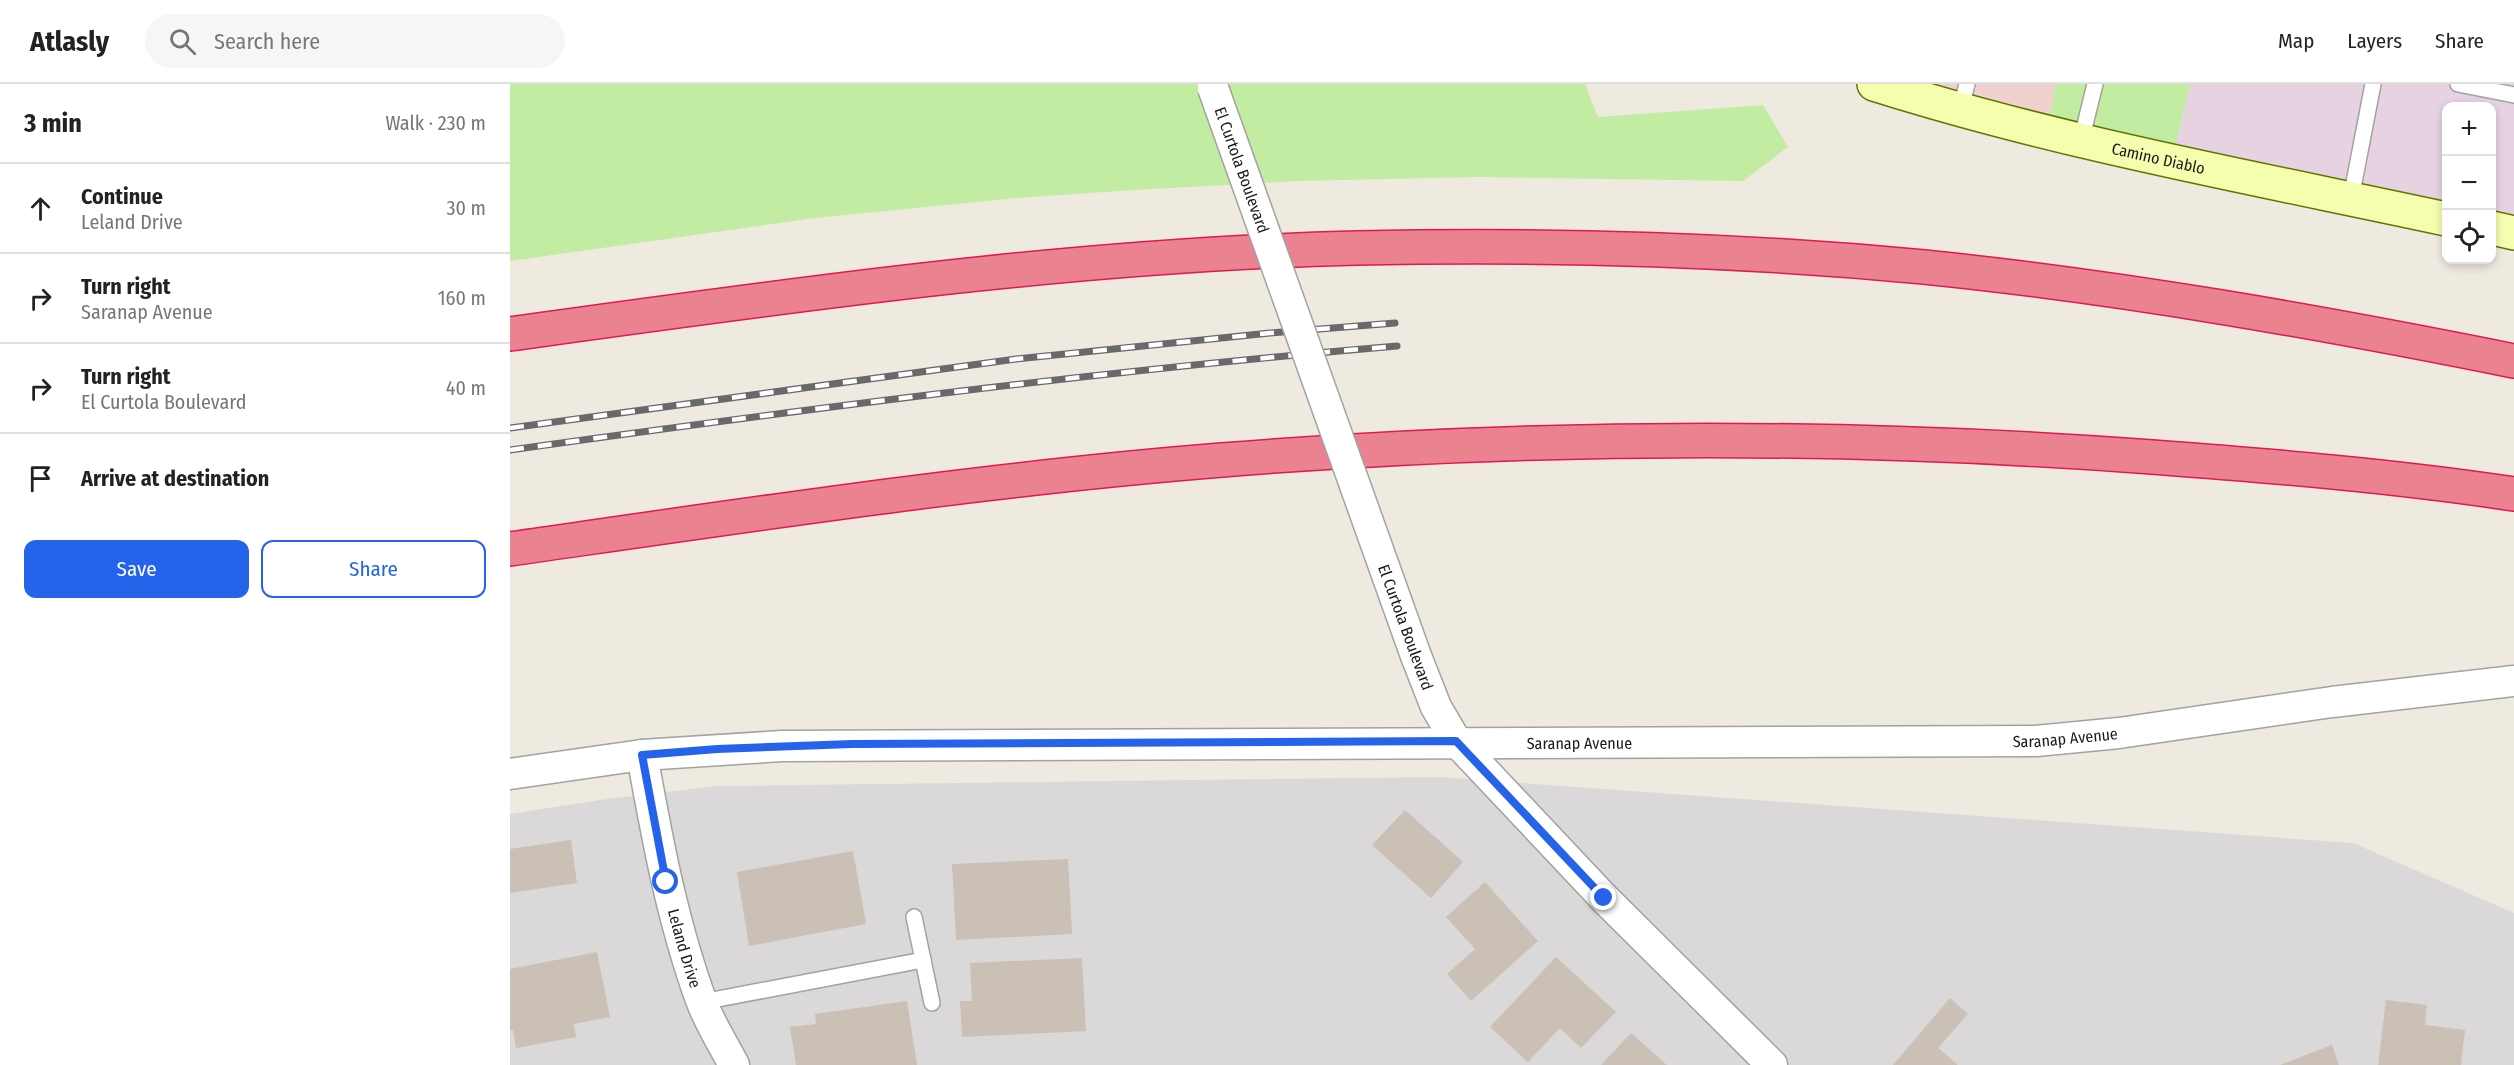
<!DOCTYPE html>
<html lang="en">
<head>
<meta charset="utf-8">
<style>
	body { margin:0; font-family:"Fira Sans Condensed",sans-serif; background:#f6f6f6; color:#222 }
	.controls { position:absolute; right:18px; top:18px; display:grid; overflow:hidden; border-radius:12px; box-shadow:0 3px 9px #0003 }
	.controls button { width:54px; height:54px; display:grid; place-items:center; padding:0; border:0; border-bottom:2px solid #e0e0e0; background:#fff; color:#222; font:30px sans-serif }
	.stop { position:absolute; width:18px; height:18px; margin:-14px; border:4px solid #2563eb; border-radius:50%; background:#fff }
	.stop.end { background:#2563eb; border-color:#fff; box-shadow:0 2px 6px #0008 }
	.list { margin:0; padding:0; list-style:none }
	h2 { display:flex; justify-content:space-between; align-items:center; height:78px; margin:0; padding:0 24px; font-size:26px }
	h2 small { font-size:20px; font-weight:400; color:#767676 }
	.list li { display:grid; grid-template-columns:39px 1fr auto; gap:18px; align-items:center; box-sizing:border-box; height:90px; padding:0 24px; border-top:2px solid #e0e0e0 }
	.list b { display:block; font-size:22px; white-space:nowrap }
	.list p { margin:0; font-size:20px; white-space:nowrap; color:#767676 }
	.list em { font-size:20px; font-style:normal; color:#767676 }
	.actions { display:flex; gap:12px; padding:18px 24px }
	.actions a { flex:1; padding:14px 0; border:2px solid #2563eb; border-radius:12px; text-align:center; font-size:21px; color:#2563eb }
	.actions .main { background:#2563eb; color:#fff }
	.icon { flex:none; width:33px; height:33px; fill:none; stroke:currentColor; stroke-width:2; stroke-linecap:round; stroke-linejoin:round }
	.map { position:relative; flex:none; width:2004px; height:981px; overflow:hidden }
	header { display:flex; align-items:center; gap:36px; box-sizing:border-box; height:84px; padding:0 30px; background:#fff; border-bottom:2px solid #e0e0e0 }
	header strong { font-size:28px }
	nav { display:flex; gap:33px; margin-inline-start:auto; font-size:21px }
	.search { width:420px; height:54px; background:#f6f6f6; display:flex; align-items:center; gap:15px; box-sizing:border-box; padding:0 21px; border-radius:33px; color:#767676; font-size:22px }
	main { display:flex }
	aside { flex:1; background:#fff }
	.map>svg:first-child { display:block }
	.residential { fill:#dad8d8 }
	.commercial { fill:#f0d1ce }
	.industrial { fill:#e7d2e2 }
	.grass { fill:#c2eca2 }
	.building { fill:#cac0b6 }
	.lines { fill:none; stroke-linecap:round; stroke-linejoin:round }
	.lane-casing { stroke:#a2a2a2; stroke-width:18 }
	.street-casing { stroke:#a2a2a2; stroke-width:33 }
	.secondary-casing { stroke:#627500; stroke-width:36 }
	.highway-casing { stroke:#e01953; stroke-width:36 }
	.lane { stroke:#fff; stroke-width:15 }
	.street { stroke:#fff; stroke-width:30 }
	.secondary { stroke:#f5fdaf; stroke-width:33 }
	.highway { stroke:#eb8290; stroke-width:33 }
	.rail-casing { stroke:#696969; stroke-width:7 }
	.rail { stroke:#fff; stroke-width:4.5; stroke-dasharray:14; stroke-linecap:butt }
	.street-bridge-casing { stroke:#a2a2a2; stroke-width:33; stroke-linecap:butt }
	.street-bridge { stroke:#fff; stroke-width:30 }
	.route { stroke:#2563eb; stroke-width:8 }
	.labels { text-anchor:middle; stroke-width:6; stroke-linejoin:round; paint-order:stroke }
	.street-label { font-size:16px; fill:#1b1b1b; stroke:#fff }
</style>
</head>
<body>
<header>
<strong>Atlasly</strong>
<div class="search"><svg class="icon" aria-label="search" viewBox="0 0 24 24"><circle cx="10" cy="10" r="6"/><path d="M15 15l6 6"/></svg>Search here</div>
<nav><a>Map</a><a>Layers</a><a>Share</a></nav>
</header>
<main>
<aside>
<h2>3 min<small>Walk · 230 m</small></h2>
<ul class="list">
<li><svg class="icon" aria-label="ahead" viewBox="0 0 24 24"><path d="M12 20V5M6 11l6-6 6 6"/></svg><div><b>Continue</b><p>Leland Drive</p></div><em>30 m</em></li>
<li><svg class="icon" aria-label="right" viewBox="0 0 24 24"><path d="M7 20v-9h11M14 6l5 5-5 5"/></svg><div><b>Turn right</b><p>Saranap Avenue</p></div><em>160 m</em></li>
<li><svg class="icon" aria-label="right" viewBox="0 0 24 24"><path d="M7 20v-9h11M14 6l5 5-5 5"/></svg><div><b>Turn right</b><p>El Curtola Boulevard</p></div><em>40 m</em></li>
<li><svg class="icon" aria-label="arrive" viewBox="0 0 24 24"><path d="M6 21V4h12l-3 4 3 4H6"/></svg><div><b>Arrive at destination</b></div></li>
</ul>
<div class="actions"><a class="main">Save</a><a>Share</a></div>
</aside>
<div class="map">
<svg width="2004" height="981" viewBox="0 0 2004 981">
	<rect width="100%" height="100%" fill="#eeeae0"/>
	<!-- residential -->
	<path class="residential" d="M928 693 1843 759 2004 829V981H0V730L90 716 206 702Z"/>
	<!-- commercial -->
	<path class="commercial" d="M1364 0H1546L1536 49Z"/>
	<!-- industrial -->
	<path class="industrial" d="M1680 0H2004V149L1982 144V22H1936V135L1662 77Z"/>
	<!-- grass -->
	<g class="grass">
		<path d="M0 0H1075L1088 33 1253 21 1278 63 1233 97 969 93 787 97 624 106 507 114 305 134 0 177Z"/>
		<path d="M1546 0H1680L1662 77 1536 49Z"/>
	</g>
	<!-- building -->
	<g class="building">
		<path d="M895 726 953 778 921 814 862 761Z"/>
		<path d="M61 756 67 799 0 809V765Z"/>
		<path d="M343 767 356 840 239 862 227 788Z"/>
		<path d="M558 775 562 850 446 856 442 780Z"/>
		<path d="M975 798 1028 857 961 917 937 890 965 865 936 833Z"/>
		<path d="M87 868 100 933 64 940 66 953 6 964 3 946H0V885Z"/>
		<path d="M1046 873 1106 928 1071 964 1050 944 1018 978 980 943Z"/>
		<path d="M572 874 576 947 452 953 450 917H462L460 879Z"/>
		<path d="M1440 914 1458 930 1428 964 1448 981H1383Z"/>
		<path d="M1876 916 1917 921 1915 941 1955 946 1951 981H1868Z"/>
		<path d="M397 917 407 981H286L280 943 306 940 305 930Z"/>
		<path d="M1121 949 1157 981H1091Z"/>
		<path d="M1822 961 1829 981H1770Z"/>
	</g>
	<g class="lines">
		<!-- lane casing -->
		<g class="lane-casing">
			<g id="lane">
				<path d="M1948 0 2004 11"/>
				<path d="M1450 27 1457 0"/>
				<path d="M1571 57 1585 0"/>
				<path d="M1841 114 1863 0"/>
				<path d="M404 833 422 919"/>
				<path d="M192 918 413 876"/>
			</g>
		</g>
		<!-- street casing -->
		<g class="street-casing">
			<g id="street">
				<path d="M906 572 926 623 946 657 1094 814 1262 981"/>
				<path id="s1" d="M132 671C147 754 162 836 191 916 199 938 213 960 224 981"/>
				<path id="s2" d="M0 690 132 671 272 662 1526 657 1609 649 1822 618 2004 597"/>
			</g>
		</g>
		<!-- secondary casing -->
		<g class="secondary-casing">
			<g id="secondary">
				<path id="s3" d="M1364 0C1551 59 1745 94 1936 135"/>
				<path d="M1982 144 2004 149"/>
			</g>
		</g>
		<!-- highway casing -->
		<g class="highway-casing">
			<g id="highway">
				<path d="M0 250C281 211 562 171 847 164 1036 160 1225 165 1414 183 1612 203 1809 238 2004 277"/>
				<path d="M0 465C237 431 474 395 712 376 1022 351 1333 350 1642 373 1763 382 1884 392 2004 410"/>
			</g>
		</g>
		<!-- lane -->
		<use href="#lane" class="lane"/>
		<!-- street -->
		<use href="#street" class="street"/>
		<!-- secondary -->
		<use href="#secondary" class="secondary"/>
		<!-- highway -->
		<use href="#highway" class="highway"/>
		<!-- rail casing -->
		<g class="rail-casing">
			<g id="rail">
				<path d="M0 344 506 275 760 249 885 239"/>
				<path d="M0 366C295 325 590 287 887 262"/>
			</g>
		</g>
		<!-- rail -->
		<use href="#rail" class="rail"/>
		<!-- street-bridge casing -->
		<g class="street-bridge-casing">
			<g id="street-bridge">
				<path id="s4" d="M703 4 906 572"/>
			</g>
		</g>
		<!-- street-bridge -->
		<use href="#street-bridge" class="street-bridge"/>
	</g>
	<g class="lines">
		<!-- route -->
		<path class="route" d="M156 798 132 671 207 665 342 660 946 657 1094 814"/>
	</g>
	<g class="labels">
		<!-- street labels -->
		<g class="street-label">
			<text dy="6" stroke="none"><textPath href="#s3" startOffset="294">Camino Diablo</textPath></text>
			<text dy="6" stroke="none"><textPath href="#s4" startOffset="87">El Curtola Boulevard</textPath></text>
			<text transform="translate(896 543) rotate(70)" y="6">El Curtola Boulevard</text>
			<text dy="6" stroke="none"><textPath href="#s2" startOffset="1557">Saranap Avenue</textPath></text>
			<text dy="6" stroke="none"><textPath href="#s2" startOffset="1071">Saranap Avenue</textPath></text>
			<text dy="6" stroke="none"><textPath href="#s1" startOffset="198">Leland Drive</textPath></text>
		</g>
	</g>
</svg>
<div class="controls">
<button>+</button>
<button>−</button>
<button><svg class="icon" aria-label="locate" viewBox="0 0 24 24"><circle cx="12" cy="12" r="6"/><path d="M12 2v4M12 18v4M2 12h4M18 12h4"/></svg></button>
</div>
<div class="stop" style="left:156px;top:798px"></div>
<div class="stop end" style="left:1094px;top:814px"></div>
</div>
</main>
</body>
</html>
